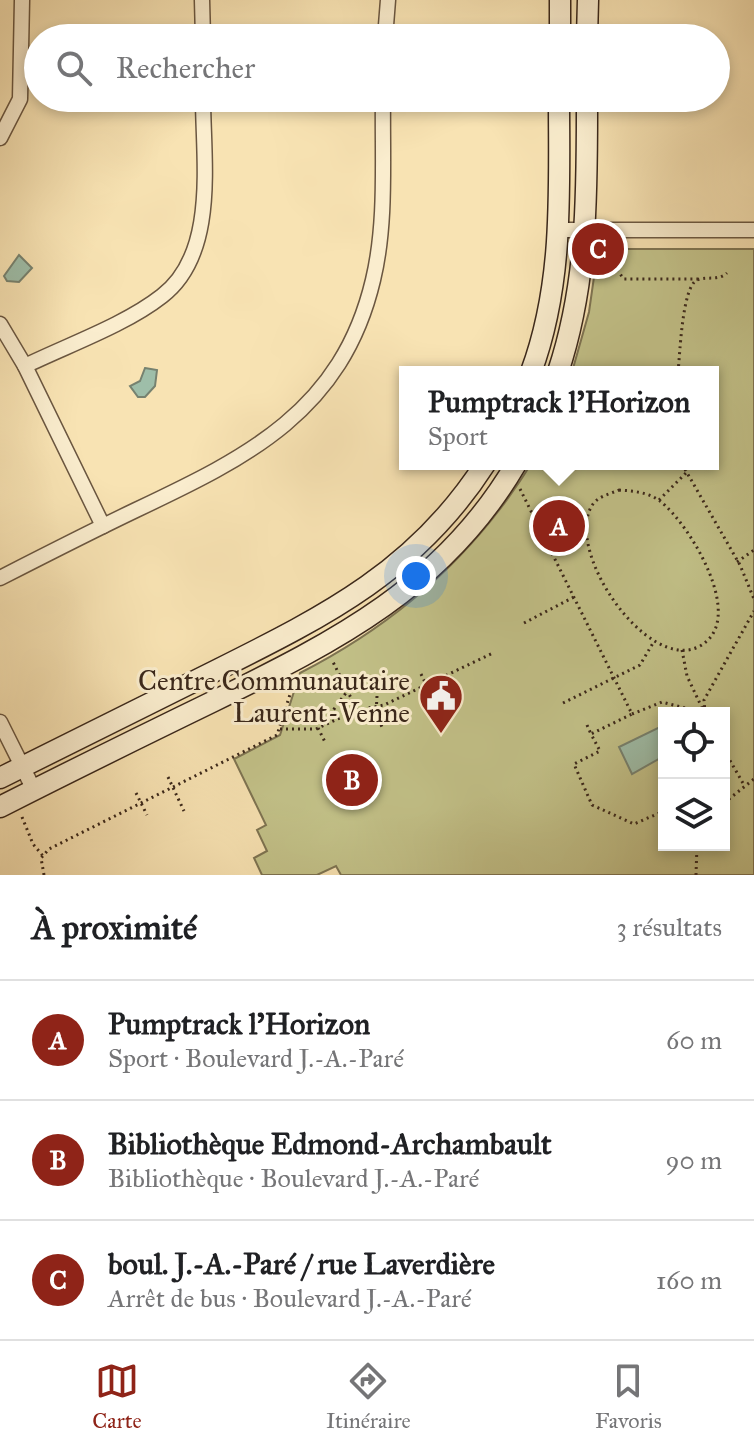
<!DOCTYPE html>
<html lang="fr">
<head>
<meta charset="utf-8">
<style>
	body { margin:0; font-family:"IM FELL Great Primer",serif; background:#f2f2f2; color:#202124 }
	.controls { position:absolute; right:24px; bottom:24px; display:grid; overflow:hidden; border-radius:0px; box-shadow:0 4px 12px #0003 }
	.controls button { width:72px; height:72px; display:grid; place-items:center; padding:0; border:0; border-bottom:2px solid #e0e0e0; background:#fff; color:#202124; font:40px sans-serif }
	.you { position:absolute; left:416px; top:576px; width:28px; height:28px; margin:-20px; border:6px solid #fff; border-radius:50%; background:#1a73e8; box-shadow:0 0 0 12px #1a73e833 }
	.badge { display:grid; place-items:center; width:52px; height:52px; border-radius:50%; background:#8f2418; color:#fff; font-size:26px; font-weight:700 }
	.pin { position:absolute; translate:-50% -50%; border:4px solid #fff; box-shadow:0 2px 8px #0006 }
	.popup { position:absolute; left:399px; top:366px; width:320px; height:104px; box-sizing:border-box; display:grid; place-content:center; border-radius:0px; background:#fff; filter:drop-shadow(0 2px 6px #0005); font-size:26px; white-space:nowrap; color:#757577 }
	.popup b { font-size:30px; color:#202124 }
	.popup::after { content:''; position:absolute; left:50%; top:100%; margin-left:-16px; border:16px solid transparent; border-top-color:#fff }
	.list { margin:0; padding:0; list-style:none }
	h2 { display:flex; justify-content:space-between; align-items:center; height:104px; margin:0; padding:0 32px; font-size:34px }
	h2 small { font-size:26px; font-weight:400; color:#757577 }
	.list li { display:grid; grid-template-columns:52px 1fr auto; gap:24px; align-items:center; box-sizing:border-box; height:120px; padding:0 32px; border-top:2px solid #e0e0e0 }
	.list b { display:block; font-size:30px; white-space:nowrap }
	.list p { margin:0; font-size:26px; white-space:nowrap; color:#757577 }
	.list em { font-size:26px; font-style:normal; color:#757577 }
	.icon { flex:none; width:44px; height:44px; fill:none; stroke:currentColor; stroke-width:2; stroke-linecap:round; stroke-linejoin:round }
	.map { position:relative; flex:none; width:754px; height:875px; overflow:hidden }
	.search { position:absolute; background:#fff; box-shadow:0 4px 12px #0003; left:24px; right:24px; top:24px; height:88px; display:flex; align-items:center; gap:20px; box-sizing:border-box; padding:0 28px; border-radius:44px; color:#757577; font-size:30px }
	.sheet { height:464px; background:#fff }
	nav { display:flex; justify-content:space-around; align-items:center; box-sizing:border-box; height:112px; border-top:2px solid #e0e0e0; background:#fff; font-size:22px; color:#757577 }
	nav a { display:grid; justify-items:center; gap:4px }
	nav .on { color:#8f2418 }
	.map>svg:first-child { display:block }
	.green { fill:#c3c289; stroke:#7e7452; stroke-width:2; fill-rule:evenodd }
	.water { fill:#9ebea9; stroke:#768270; stroke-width:2 }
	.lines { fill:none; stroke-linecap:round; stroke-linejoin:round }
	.street-casing { stroke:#6a5640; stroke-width:17 }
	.secondary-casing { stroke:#3a271a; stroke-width:23 }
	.path { stroke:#3a271a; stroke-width:3; stroke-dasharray:2 4; stroke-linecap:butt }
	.street { stroke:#faedce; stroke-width:14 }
	.secondary { stroke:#faedce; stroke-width:20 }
	.labels { text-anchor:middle; stroke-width:6; stroke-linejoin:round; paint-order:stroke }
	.poi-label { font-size:28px; fill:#3a271a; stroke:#faedce; text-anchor:end }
</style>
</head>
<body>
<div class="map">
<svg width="754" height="875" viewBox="0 0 754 875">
	<rect width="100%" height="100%" fill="#f8e3b3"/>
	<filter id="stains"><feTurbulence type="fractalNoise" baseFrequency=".0025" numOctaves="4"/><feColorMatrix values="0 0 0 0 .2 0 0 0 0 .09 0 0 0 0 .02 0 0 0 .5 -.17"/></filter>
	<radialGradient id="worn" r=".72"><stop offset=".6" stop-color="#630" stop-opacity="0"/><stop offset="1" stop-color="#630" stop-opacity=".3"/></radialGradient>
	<!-- green -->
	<path class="green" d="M615 249H754V875H341L336 866 317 875H262L254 858 267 851 257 830 266 825 234 759 280 735 300 673C396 624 474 556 531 464H713V372H572L589 312 596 263 606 251ZM664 713H724V845H664Z"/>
	<!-- water -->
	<g class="water">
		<path d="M19 255 32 268 19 282 7 281 4 276Z"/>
		<path d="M145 368 157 370 155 386 145 397H138L130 386 140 381Z"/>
		<path d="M664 725V756L632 774 619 747Z"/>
	</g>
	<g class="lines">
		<!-- street casing -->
		<g class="street-casing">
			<g id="street">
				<path d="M202 0 203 38"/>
				<path d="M385 38 388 0"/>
				<path d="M0 138 20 99 22 0"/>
				<path d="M559 230H754"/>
				<path d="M0 324 25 366 103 526"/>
				<path d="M25 366C68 345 125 325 162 296 218 253 203 160 203 98"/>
				<path d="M0 578C45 555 90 532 136 510 248 457 342 411 373 280 387 222 382 157 383 98"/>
				<path d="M0 722 34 790"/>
			</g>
		</g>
		<!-- secondary casing -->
		<g class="secondary-casing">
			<g id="secondary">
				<path d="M560 38V0"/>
				<path d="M587 38 588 0"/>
				<path d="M531 372C564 283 559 191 559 98"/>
				<path d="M558 372C588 282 587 192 587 98"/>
				<path d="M0 778C73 741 146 706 219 669 327 615 417 570 485 464"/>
				<path d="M0 807C71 771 142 736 214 701 336 641 444 587 516 464"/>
			</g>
		</g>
		<!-- path -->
		<g class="path">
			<path d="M602 251 624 279H699"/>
			<path d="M678 372C680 355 682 287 697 280 708 276 718 281 727 273"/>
			<path d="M682 464 740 565 754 599"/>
			<path d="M520 489 632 714 591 734 600 751 574 764 592 805 634 824 664 811"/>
			<path d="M619 490C633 491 648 492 660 501 689 523 750 622 698 647 646 672 562 548 593 504 599 496 610 494 619 490Z"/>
			<path d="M659 500 687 472"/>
			<path d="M737 562 754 550"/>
			<path d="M524 623 574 597"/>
			<path d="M682 650 687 676 703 710"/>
			<path d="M421 674 434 701"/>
			<path d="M377 696 376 714 382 727"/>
			<path d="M563 703 640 665 653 643"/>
			<path d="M357 710 384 705 493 653"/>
			<path d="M705 713 704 700 754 611"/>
			<path d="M632 714 662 702 704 713"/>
			<path d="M323 724 354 682"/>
			<path d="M587 725 591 734"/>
			<path d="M318 728 325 742"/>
			<path d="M280 729H316L357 710 332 660"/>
			<path d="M724 750 744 785"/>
			<path d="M168 777 184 811"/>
			<path d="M136 793 147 815"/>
			<path d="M724 803 754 779"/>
			<path d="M22 817 33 844 43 856"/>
			<path d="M44 875 41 858 49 849 277 735 294 682"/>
			<path d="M696 875 697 845"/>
		</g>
		<!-- street -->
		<use href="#street" class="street"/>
		<!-- secondary -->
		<use href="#secondary" class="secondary"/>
	</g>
	<!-- icons -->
	<defs>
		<g id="civic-pin" transform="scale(2.3)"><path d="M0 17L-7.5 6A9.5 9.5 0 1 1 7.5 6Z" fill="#8f2418" stroke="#faedce"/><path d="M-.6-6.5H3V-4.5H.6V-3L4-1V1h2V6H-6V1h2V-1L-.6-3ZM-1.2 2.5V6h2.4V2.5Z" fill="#fff"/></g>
	</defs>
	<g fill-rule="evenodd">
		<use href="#civic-pin" x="441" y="696"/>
	</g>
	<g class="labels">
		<!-- poi labels -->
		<g class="poi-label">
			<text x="410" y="690">Centre Communautaire<tspan x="410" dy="32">Laurent-Venne</tspan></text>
		</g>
	</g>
	<rect width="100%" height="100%" filter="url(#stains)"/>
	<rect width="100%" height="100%" fill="url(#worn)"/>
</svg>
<div class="controls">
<button><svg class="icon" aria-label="locate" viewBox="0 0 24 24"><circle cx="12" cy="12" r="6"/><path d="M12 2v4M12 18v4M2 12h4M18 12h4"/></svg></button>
<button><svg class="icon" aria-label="layers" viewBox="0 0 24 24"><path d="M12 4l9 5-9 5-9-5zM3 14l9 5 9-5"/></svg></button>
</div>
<div class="you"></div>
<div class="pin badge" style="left:559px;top:526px">A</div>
<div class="popup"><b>Pumptrack l'Horizon</b>Sport</div>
<div class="pin badge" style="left:352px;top:780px">B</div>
<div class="pin badge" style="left:598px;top:249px">C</div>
<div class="search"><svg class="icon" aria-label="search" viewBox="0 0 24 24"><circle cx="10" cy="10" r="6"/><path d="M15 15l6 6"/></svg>Rechercher</div>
</div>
<section class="sheet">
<h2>À proximité<small>3 résultats</small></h2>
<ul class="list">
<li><span class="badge">A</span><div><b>Pumptrack l'Horizon</b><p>Sport · Boulevard J.-A.-Paré</p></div><em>60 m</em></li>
<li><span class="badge">B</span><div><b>Bibliothèque Edmond-Archambault</b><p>Bibliothèque · Boulevard J.-A.-Paré</p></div><em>90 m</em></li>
<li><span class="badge">C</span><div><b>boul. J.-A.-Paré / rue Laverdière</b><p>Arrêt de bus · Boulevard J.-A.-Paré</p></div><em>160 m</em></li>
</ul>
</section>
<nav>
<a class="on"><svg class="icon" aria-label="map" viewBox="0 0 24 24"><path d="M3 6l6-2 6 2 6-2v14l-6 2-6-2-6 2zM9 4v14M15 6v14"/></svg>Carte</a>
<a><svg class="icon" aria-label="directions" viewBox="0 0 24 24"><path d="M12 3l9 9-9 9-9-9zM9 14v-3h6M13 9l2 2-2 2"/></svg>Itinéraire</a>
<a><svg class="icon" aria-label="saved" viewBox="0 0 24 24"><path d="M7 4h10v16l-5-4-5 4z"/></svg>Favoris</a>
</nav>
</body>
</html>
